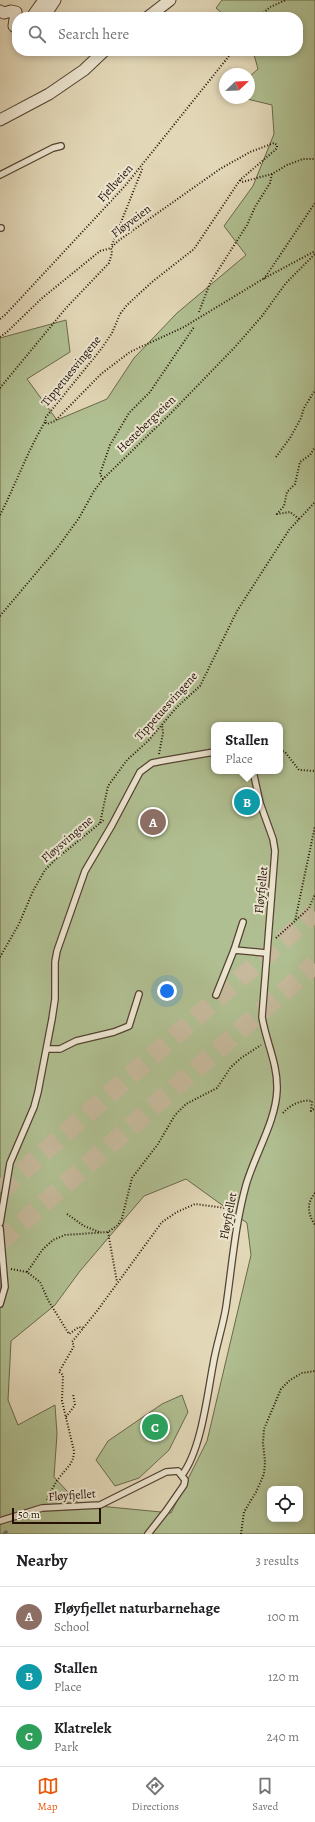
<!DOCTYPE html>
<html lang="en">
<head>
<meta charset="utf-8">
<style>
	body { margin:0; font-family:Alegreya,serif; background:#f2f2f2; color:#202124 }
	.controls { position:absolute; right:12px; bottom:12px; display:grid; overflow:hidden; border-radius:8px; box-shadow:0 2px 6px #0003 }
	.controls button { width:36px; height:36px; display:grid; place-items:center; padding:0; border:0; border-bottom:1px solid #e0e0e0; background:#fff; color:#202124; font:20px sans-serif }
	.compass { position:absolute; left:219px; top:68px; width:36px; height:36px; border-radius:50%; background:#fff; box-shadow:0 2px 6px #0003; rotate:67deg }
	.scale { position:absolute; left:12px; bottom:10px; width:89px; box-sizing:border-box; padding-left:4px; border:2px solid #241005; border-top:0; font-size:11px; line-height:14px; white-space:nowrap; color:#241005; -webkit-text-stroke:3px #ece5d0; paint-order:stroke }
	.you { position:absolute; left:167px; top:991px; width:14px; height:14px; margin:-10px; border:3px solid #fff; border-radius:50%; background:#1a73e8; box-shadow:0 0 0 6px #1a73e833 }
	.badge { display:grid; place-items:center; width:26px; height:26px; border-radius:50%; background:#ea580c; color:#fff; font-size:13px; font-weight:700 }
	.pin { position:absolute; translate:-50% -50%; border:2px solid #fff; box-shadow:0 1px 4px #0006 }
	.popup { position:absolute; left:211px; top:722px; width:72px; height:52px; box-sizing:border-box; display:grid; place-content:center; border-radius:8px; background:#fff; filter:drop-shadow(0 1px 3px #0005); font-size:13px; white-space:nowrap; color:#757577 }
	.popup b { font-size:15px; color:#202124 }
	.popup::after { content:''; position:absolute; left:50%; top:100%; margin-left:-8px; border:8px solid transparent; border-top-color:#fff }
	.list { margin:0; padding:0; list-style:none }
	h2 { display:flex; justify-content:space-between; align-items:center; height:52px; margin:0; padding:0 16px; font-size:17px }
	h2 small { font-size:13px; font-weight:400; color:#757577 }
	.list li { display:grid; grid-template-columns:26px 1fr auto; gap:12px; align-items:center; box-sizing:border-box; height:60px; padding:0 16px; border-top:1px solid #e0e0e0 }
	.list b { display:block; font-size:15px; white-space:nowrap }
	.list p { margin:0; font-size:13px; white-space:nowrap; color:#757577 }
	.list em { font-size:13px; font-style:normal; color:#757577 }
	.icon { flex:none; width:22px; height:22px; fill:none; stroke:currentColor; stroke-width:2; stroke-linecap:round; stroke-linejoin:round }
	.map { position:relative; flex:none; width:315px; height:1534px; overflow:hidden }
	.search { position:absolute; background:#fff; box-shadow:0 2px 6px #0003; left:12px; right:12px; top:12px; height:44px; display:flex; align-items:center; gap:10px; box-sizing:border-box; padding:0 14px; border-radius:16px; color:#757577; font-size:15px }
	.sheet { height:232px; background:#fff }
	nav { display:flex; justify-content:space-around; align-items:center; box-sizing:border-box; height:56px; border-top:1px solid #e0e0e0; background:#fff; font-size:11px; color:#757577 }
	nav a { display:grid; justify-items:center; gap:2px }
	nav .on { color:#ea580c }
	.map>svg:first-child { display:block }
	.green { fill:#b0bf91; stroke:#6a684b; fill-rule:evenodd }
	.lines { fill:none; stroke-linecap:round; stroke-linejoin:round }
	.stream { stroke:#6a7470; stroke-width:3.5 }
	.trunk-tunnel { stroke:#c6b99c; stroke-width:19; stroke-dasharray:19 10; stroke-linecap:butt }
	.service-casing { stroke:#544232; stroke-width:8 }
	.minor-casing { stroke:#544232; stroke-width:13 }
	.path { stroke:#241005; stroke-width:2; stroke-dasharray:1 2; stroke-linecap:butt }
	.service { stroke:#ece5d0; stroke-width:5.5 }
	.minor { stroke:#ece5d0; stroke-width:11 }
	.labels { text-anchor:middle; stroke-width:4; stroke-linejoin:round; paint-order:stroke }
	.street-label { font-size:12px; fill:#241005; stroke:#ece5d0 }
</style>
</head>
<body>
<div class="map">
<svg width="315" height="1534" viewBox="0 0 315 1534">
	<rect width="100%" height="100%" fill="#e2d7b7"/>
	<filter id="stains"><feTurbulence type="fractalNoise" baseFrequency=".005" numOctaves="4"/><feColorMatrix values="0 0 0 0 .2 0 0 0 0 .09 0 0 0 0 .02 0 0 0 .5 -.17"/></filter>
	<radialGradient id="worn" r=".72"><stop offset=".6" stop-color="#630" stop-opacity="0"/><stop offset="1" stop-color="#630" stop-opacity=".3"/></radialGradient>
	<!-- green -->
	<g class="green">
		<path d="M222 0H315V1534H0V338L66 320 70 352 27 379 57 420 107 399 134 358 177 313 246 255 224 226 253 186 274 134 272 105 243 98H249V77L258 69 253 51H298V17H226L216 8ZM214 725H280V771H214ZM186 1179 247 1223 251 1255 207 1441 171 1513 79 1504 54 1477 57 1434 55 1405 18 1425 8 1400 11 1341 55 1305 80 1271 144 1196ZM270 1489H300V1519H270Z"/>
		<path d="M182 1395 188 1412 169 1450 139 1478 115 1486 96 1460 108 1441 162 1404Z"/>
	</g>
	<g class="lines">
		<!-- stream -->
		<path class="stream" d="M4 1534 6 1532"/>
		<!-- trunk-tunnel -->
		<g class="trunk-tunnel">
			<path d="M0 1191 315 912"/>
			<path d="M0 1242 315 964"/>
		</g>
		<!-- service casing -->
		<g class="service-casing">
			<g id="service">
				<path d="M0 175 53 148 61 146"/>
				<path d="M0 228H1"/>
				<path d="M234 950 243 922"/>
				<path d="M216 995 234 950 266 953"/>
				<path d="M48 1049H60L76 1041 114 1032 129 1026 139 994"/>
				<path d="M0 1223 10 1163 34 1107 38 1092 52 1019 55 999V962L57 951 85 871 112 825 140 772 152 763 162 761 214 752"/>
				<path d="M0 1228 5 1287 0 1304"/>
				<path d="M182 1475C201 1450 207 1397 213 1365 216 1346 223 1326 226 1307 232 1266 235 1225 246 1185 255 1154 276 1121 277 1090 278 1064 266 1042 262 1017L275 851 273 839 260 803 253 771"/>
				<path d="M0 1521 42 1508 100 1505 166 1472 178 1471 185 1480 184 1485 166 1511 148 1534"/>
			</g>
		</g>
		<!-- minor casing -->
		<g class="minor-casing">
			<g id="minor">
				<path d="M0 11 4 13 11 11 16 12 14 26 17 28"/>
				<path d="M32 17 44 0"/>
				<path d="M44 17 55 0"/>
				<path d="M148 17 170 0"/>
				<path d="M0 120 49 94 84 70 104 51"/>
			</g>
		</g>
		<!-- path -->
		<g class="path">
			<path d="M259 17 270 7 286 0"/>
			<path d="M240 180 242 182 272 174 287 165 303 159H315"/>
			<path d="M112 245 143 167"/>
			<path d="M264 279 315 203"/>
			<path d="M199 312 210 283 247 225 255 207 270 183 272 174"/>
			<path d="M0 319 6 314 125 186 233 51"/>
			<path d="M0 337 7 332 41 299 100 251 111 248"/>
			<path d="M0 388 66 308 109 263 112 253 111 248 118 241 220 169 250 152 274 143 277 145V148L274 151 240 180 194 249 152 282 127 305 120 314 112 333 102 348 46 417 45 422 47 424 55 421 101 374 130 352 184 327 263 279 315 251"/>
			<path d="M276 457 290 438 301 418 304 408 315 390"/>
			<path d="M103 479 100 474 110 445 129 413 150 392 194 327"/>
			<path d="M0 515C16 484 27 452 45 422"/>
			<path d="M299 519 290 512 277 514 284 506 287 492 295 484 300 462 310 455 315 447"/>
			<path d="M0 616 58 547 79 518 94 491 103 479 170 414 235 347 262 316 286 283 315 254"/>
			<path d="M280 750 285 752 299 770 315 771"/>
			<path d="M159 754 163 733 162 724"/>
			<path d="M100 823 108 786 127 760 148 741 177 707 200 686 237 611 289 530 315 502"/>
			<path d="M296 920 309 908 315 894"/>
			<path d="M276 938 295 921 315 826"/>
			<path d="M0 957 19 924 33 891 45 870 55 860 105 819"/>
			<path d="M283 1113C290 1105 302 1099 312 1101L311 1111 315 1108"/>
			<path d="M315 1193C306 1204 308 1214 315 1225"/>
			<path d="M67 1214 84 1226 99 1232"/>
			<path d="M108 1232 117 1282"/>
			<path d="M11 1269 27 1272 40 1282 48 1300 69 1334 79 1327 83 1328"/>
			<path d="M27 1272 43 1249 53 1240 65 1235 108 1232 118 1225 122 1218 132 1178 158 1144 175 1115 186 1104 217 1088 231 1067 241 1058 261 1045"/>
			<path d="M66 1417 75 1405 73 1394"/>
			<path d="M47 1500C51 1492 54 1484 59 1478 66 1468 74 1464 74 1451L62 1401 63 1375 59 1372 74 1346 72 1342 97 1311 162 1222 177 1212 195 1204 225 1208H233"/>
			<path d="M241 1534 244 1512 256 1492 264 1474 265 1462 263 1443 264 1429 281 1389 290 1380 302 1373 315 1371"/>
		</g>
		<!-- service -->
		<use href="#service" class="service"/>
		<!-- minor -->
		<use href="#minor" class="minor"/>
	</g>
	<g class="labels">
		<!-- street labels -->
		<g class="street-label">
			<text transform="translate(115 183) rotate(-48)" y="4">Fjellveien</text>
			<text transform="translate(131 221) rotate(-37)" y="4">Fløyveien</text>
			<text transform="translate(71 371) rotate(-51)" y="4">Tippetuesvingene</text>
			<text transform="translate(146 424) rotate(-44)" y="4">Hestebergveien</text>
			<text transform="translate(166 706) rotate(-48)" y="4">Tippetuesvingene</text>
			<text transform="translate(67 839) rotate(-41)" y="4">Fløysvingene</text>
			<text transform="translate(261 890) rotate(-84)" y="4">Fløyfjellet</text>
			<text transform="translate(228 1216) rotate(-79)" y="4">Fløyfjellet</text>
			<text transform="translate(72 1495) rotate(-4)" y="4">Fløyfjellet</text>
		</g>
	</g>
	<rect width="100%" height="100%" filter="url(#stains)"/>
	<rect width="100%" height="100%" fill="url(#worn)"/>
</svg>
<div class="controls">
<button><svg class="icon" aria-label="locate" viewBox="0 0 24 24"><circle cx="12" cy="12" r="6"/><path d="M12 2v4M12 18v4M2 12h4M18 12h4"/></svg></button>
</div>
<svg class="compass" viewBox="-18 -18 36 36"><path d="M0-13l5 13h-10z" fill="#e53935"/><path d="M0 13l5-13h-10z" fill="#757577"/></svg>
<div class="scale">50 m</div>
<div class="you"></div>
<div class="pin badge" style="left:153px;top:822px;background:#8d6e63">A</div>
<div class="pin badge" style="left:247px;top:802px;background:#0f9aa8">B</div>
<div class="popup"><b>Stallen</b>Place</div>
<div class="pin badge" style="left:155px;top:1427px;background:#2e9e5b">C</div>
<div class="search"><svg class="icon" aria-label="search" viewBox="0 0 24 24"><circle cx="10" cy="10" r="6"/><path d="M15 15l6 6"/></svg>Search here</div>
</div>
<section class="sheet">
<h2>Nearby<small>3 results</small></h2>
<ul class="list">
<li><span class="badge" style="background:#8d6e63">A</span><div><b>Fløyfjellet naturbarnehage</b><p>School</p></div><em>100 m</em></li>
<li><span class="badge" style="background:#0f9aa8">B</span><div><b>Stallen</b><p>Place</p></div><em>120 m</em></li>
<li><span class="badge" style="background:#2e9e5b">C</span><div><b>Klatrelek</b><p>Park</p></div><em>240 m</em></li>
</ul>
</section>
<nav>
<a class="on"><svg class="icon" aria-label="map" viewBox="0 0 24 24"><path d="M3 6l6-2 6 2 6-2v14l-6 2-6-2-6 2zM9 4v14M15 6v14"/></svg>Map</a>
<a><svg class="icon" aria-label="directions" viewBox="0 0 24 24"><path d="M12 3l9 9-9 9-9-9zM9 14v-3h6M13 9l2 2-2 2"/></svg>Directions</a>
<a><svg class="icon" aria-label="saved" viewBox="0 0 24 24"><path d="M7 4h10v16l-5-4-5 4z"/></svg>Saved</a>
</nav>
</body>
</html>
